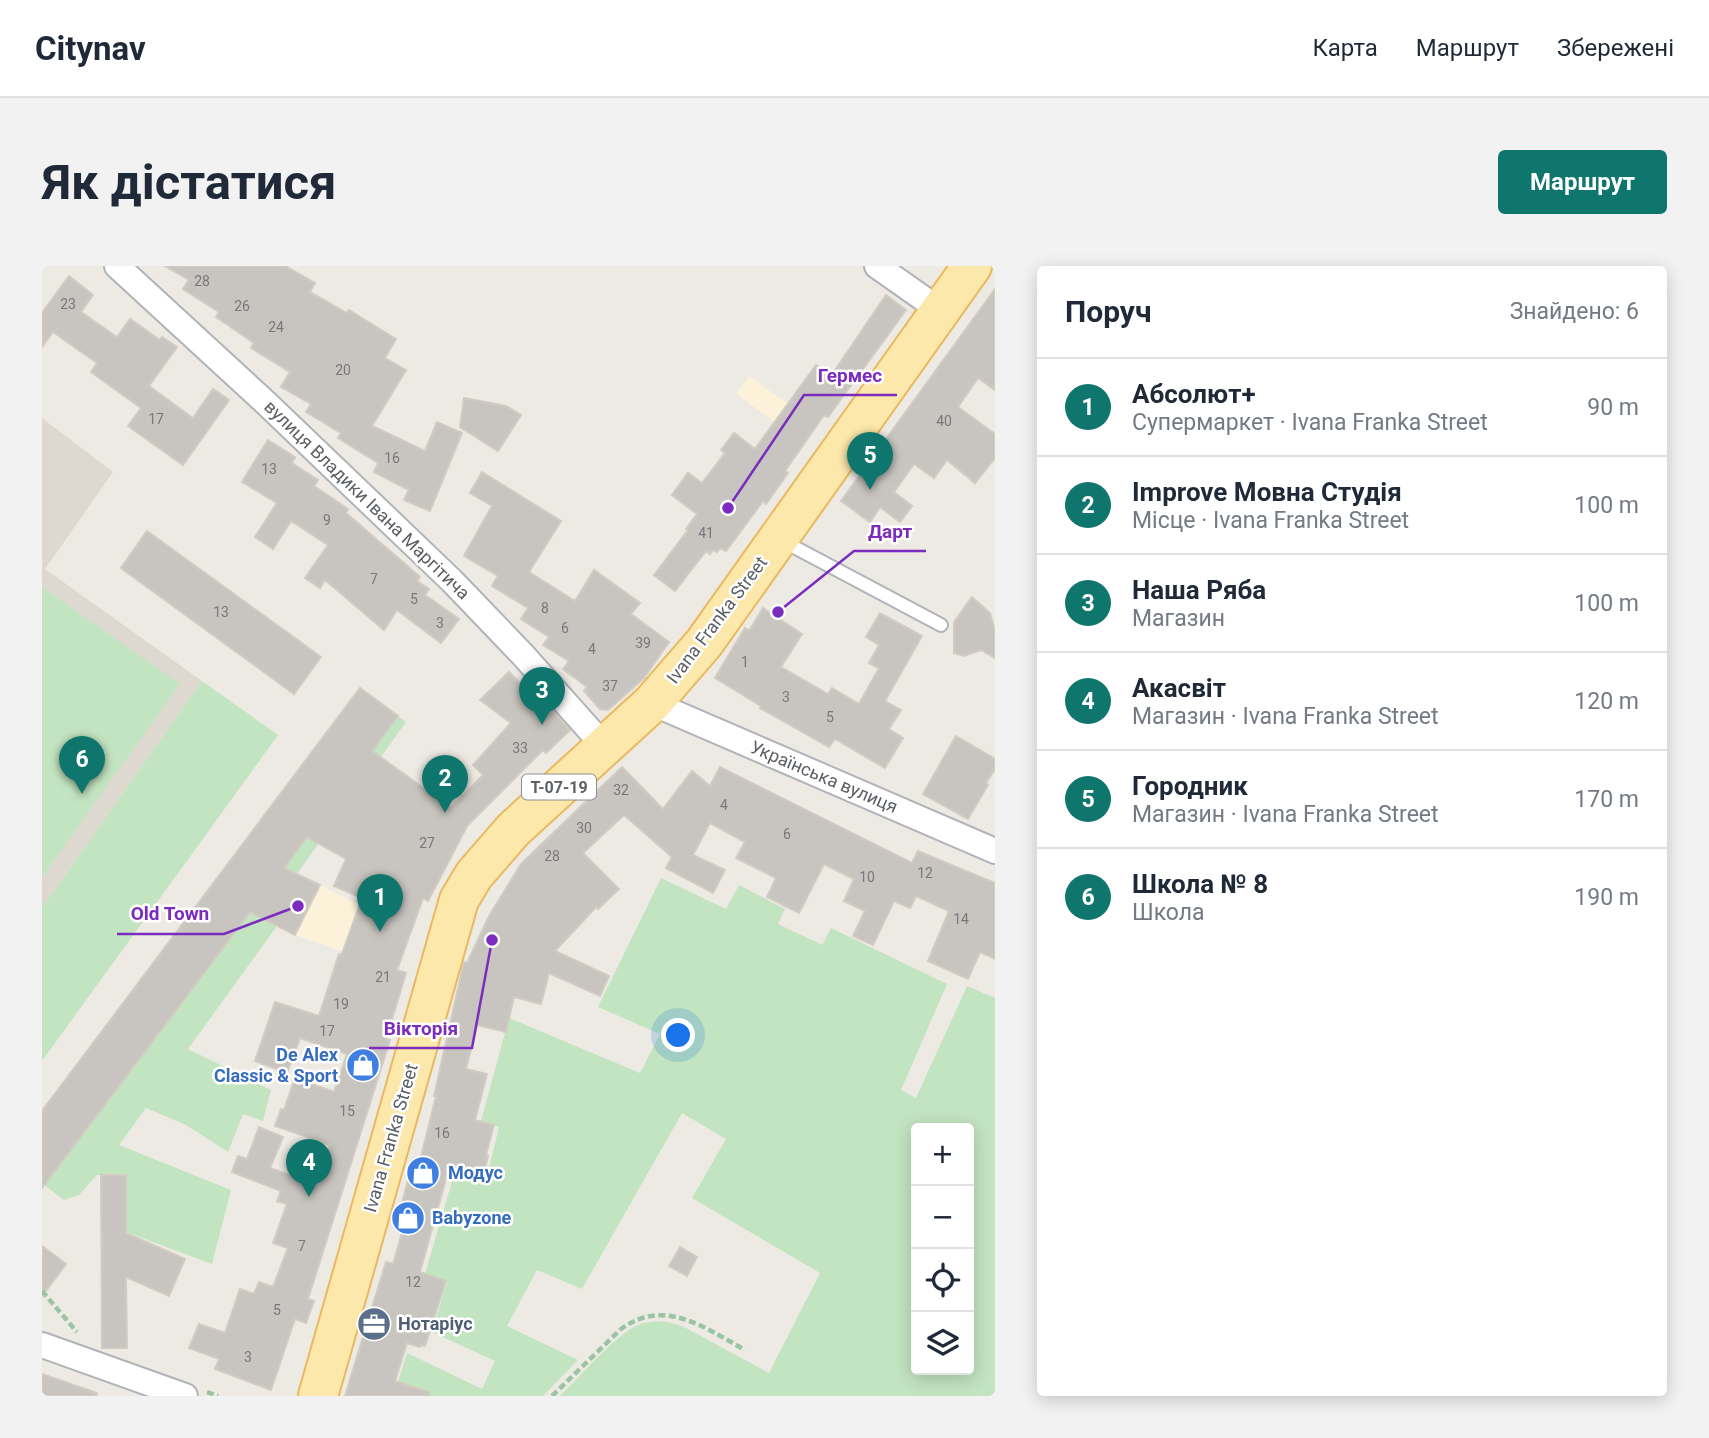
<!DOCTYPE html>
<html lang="uk">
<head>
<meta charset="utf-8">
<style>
	body { margin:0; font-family:Roboto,sans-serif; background:#f2f2f3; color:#1f2937 }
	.controls { position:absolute; right:21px; bottom:21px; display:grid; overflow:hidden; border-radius:7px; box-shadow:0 4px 18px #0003 }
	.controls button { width:63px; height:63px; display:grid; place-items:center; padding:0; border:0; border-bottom:2px solid #e0e1e3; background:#fff; color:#1f2937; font:35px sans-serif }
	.you { position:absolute; left:637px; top:770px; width:24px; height:24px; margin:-18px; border:5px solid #fff; border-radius:50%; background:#1a73e8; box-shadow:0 0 0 10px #1a73e833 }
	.badge { display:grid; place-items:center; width:46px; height:46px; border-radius:50%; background:#0f766e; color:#fff; font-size:23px; font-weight:700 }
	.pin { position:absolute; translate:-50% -58px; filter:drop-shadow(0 2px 4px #0008) }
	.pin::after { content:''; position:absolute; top:37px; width:24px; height:21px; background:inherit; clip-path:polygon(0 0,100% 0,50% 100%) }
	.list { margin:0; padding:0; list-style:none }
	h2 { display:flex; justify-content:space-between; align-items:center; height:91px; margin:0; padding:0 28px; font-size:30px }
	h2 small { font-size:23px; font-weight:400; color:#747a83 }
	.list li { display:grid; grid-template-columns:46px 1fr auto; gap:21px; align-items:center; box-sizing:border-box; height:98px; padding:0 28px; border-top:2px solid #e0e1e3 }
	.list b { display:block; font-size:26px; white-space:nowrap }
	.list p { margin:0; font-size:23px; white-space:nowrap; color:#747a83 }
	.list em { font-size:23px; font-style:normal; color:#747a83 }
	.icon { flex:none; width:38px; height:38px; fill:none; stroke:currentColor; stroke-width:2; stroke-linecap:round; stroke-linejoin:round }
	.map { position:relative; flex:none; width:953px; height:1130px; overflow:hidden; border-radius:7px }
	header { display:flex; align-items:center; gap:42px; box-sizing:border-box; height:98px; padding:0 35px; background:#fff; border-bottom:2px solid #e0e1e3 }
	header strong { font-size:33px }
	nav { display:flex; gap:38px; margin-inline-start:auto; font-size:24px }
	.intro { display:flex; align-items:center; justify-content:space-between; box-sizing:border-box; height:168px; padding:0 42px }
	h1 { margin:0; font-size:49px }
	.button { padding:18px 32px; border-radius:7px; background:#0f766e; color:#fff; font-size:24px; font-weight:700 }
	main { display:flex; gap:42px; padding:0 42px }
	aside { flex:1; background:#fff; border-radius:7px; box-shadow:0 4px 18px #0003 }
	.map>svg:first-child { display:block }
	.commercial { fill:#fcf1d9 }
	.education { fill:#ddd9d1 }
	.green { fill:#c3e4c0; fill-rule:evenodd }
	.building { fill:#c8c5c0; stroke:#d1cbc2; stroke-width:2 }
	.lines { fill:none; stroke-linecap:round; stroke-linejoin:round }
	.service-casing { stroke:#b0b4b8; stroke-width:16 }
	.minor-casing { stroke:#b0b4b8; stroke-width:28 }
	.primary-casing { stroke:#eab95f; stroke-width:42 }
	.path { stroke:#9ac4a3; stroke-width:4.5; stroke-dasharray:7 3.5; stroke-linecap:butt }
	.service { stroke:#fff; stroke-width:12 }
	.minor { stroke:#fff; stroke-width:24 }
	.primary { stroke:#fbe8aa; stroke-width:38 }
	.labels { text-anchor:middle; stroke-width:5; stroke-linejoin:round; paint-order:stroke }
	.number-label { font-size:14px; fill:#76787a }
	.shield { fill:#fff; stroke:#8c8f92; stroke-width:2 }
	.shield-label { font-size:16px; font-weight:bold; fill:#5b5f63 }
	.street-label { font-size:18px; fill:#5b5f63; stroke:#fff }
	.shop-label { font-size:18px; font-weight:bold; fill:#366cbe; stroke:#fff; text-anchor:start }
	.service-label { font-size:18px; font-weight:bold; fill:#4e5e75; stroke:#fff; text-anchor:start }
	.leader { fill:none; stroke:#7b2cbf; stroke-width:2.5 }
	.callout-dot { fill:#7b2cbf; stroke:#fff; stroke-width:2.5 }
	.callout-label { font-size:19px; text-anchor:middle; font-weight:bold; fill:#7b2cbf; stroke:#fff; stroke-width:5; stroke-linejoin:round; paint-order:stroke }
</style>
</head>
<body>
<header>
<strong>Citynav</strong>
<nav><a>Карта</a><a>Маршрут</a><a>Збережені</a></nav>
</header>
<div class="intro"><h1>Як дістатися</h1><a class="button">Маршрут</a></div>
<main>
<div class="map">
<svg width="953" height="1130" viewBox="0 0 953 1130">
	<rect width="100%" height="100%" fill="#edeae3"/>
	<!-- commercial -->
	<g class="commercial">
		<path d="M707 110 775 159 762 177 694 128Z"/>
		<path d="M254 607 318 639 355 704 253 669 223 651Z"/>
	</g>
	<!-- education -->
	<path class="education" d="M0 152 71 206 3 303 160 415 0 642Z"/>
	<!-- green -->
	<g class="green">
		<path d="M0 321 138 418 0 611Z"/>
		<path d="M160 415 236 469 0 795V642Z"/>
		<path d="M356 450 364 456 224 651 235 660 146 783 229 824 221 855 201 848 186 886 144 859 104 842 77 879 189 924 170 998 84 966 83 909H55L37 929 22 934 2 919Z"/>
		<path d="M619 612 684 643 697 619 743 643 736 658 780 679 789 662 905 718 859 824 874 832 925 720 953 732V1130H518C537 1112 576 1065 599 1058 614 1053 628 1055 642 1061L727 1107 778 1007 650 932 684 873 640 847 540 1023 495 1004 465 1060 536 1094 501 1130H377L356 1116 365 1087 440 1123 453 1095 390 1066 405 1016 383 1008 413 905 444 914 457 861 439 855 467 752 598 807 618 768 556 741ZM874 862H927V1104H874Z"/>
	</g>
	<!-- building -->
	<g class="building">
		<path d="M123 0H243L273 17 268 26 305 47 307 44 354 73 343 92 364 104 330 160 383 185 395 156 420 167 388 245 362 234 367 224 332 206 336 197 296 172 299 167 264 146 269 138 239 121 248 106 209 82 212 77 174 51 177 46 141 23 147 14Z"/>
		<path d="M27 10 51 29 39 46 75 71 88 53 118 74 120 71 135 81 107 120 151 152 171 123 187 134 141 199 86 160 99 142 49 106 55 97 11 66 0 81V47Z"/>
		<path d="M953 23V124L936 112 916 141 953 168V192L933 217 905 194 892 212 872 198 852 226 870 240 858 256 838 241 828 256 799 235Z"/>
		<path d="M844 29 864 44 786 151 782 149 743 205 746 207 724 238 721 235 684 285 678 282 675 286 671 284 668 288 664 285 633 325 612 309 646 264 644 263 655 248 630 229 646 207 660 217 683 187 679 184 692 167 713 183 774 99 789 110Z"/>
		<path d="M422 132 464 140 479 149 456 185 418 161Z"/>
		<path d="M226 174 253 191 250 197 276 214 272 220 306 243 304 247 378 311 375 315 387 323 383 329 417 353 399 377 355 344 342 364 283 314 278 322 263 312 286 279 249 255 231 283 213 271 235 237 200 216Z"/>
		<path d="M440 206 519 255 487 306 533 335 552 304 598 337 589 348 627 376 602 412 566 444 558 443 542 425 545 421 521 403 527 395 501 379 507 371 479 353 486 342 450 320 456 310 422 290 450 240 428 227Z"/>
		<path d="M105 265 279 391 252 428 79 302Z"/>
		<path d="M930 331 948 347 953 365V392L939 384 922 390 912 387V356Z"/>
		<path d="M721 342 760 368 739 401 786 428 790 422 817 438 837 402 827 397 837 379 824 371 838 347 880 370 843 435 859 444 847 463 861 472 843 502 793 473 787 481 718 442 719 440 673 412 703 362 707 365Z"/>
		<path d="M467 406 489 429 492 426 528 464 504 487 501 484 425 560 386 635 381 632 355 704 364 707 344 773 348 774 266 1033 272 1035 264 1057 253 1053 229 1124 173 1103 177 1093 147 1082 157 1058 183 1067 198 1023 212 1028 217 1016 231 1021 246 982 231 977 245 938 235 935 239 925 190 906 196 890 205 893 217 861 241 871 228 902 274 919 288 879 233 860 239 843 242 844 253 812 292 826 305 788 258 772 245 807 213 795 233 736 277 750 297 688 299 689 301 685 320 632 292 620 304 593 265 571 242 602 278 619 253 669 208 646 0 922V845L318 422 356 450 330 485 409 542 441 509 431 499 469 457 438 434Z"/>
		<path d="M914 470 953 493V503L944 517 946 519 926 553 881 528Z"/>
		<path d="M580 501 621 543 650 505 668 520 678 501 870 597 876 585 953 617V693L938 686 926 713 886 695 907 645 874 630 868 642 852 635 831 679 811 670 823 645 802 635 812 613 782 598 757 647 725 631 734 612 694 592 703 576 668 557 651 589 683 604 671 627 624 602 630 591 582 549 541 587 577 623 556 643 554 641 513 685 567 710 558 730 507 707 499 738 472 731 464 766 435 759 424 803 445 808 433 854 452 859 444 889 446 890 441 911 407 902 378 1006 404 1015 383 1080 379 1079 378 1081 365 1077 353 1115 387 1126V1130H303L344 996 351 998 362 960 354 958 372 893 378 895 394 830H392L422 696 425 697 447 650 479 598Z"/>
		<path d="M59 909H84V967L143 993 127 1030 84 1011 85 1082H60Z"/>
		<path d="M0 980 24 998 0 1030Z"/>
		<path d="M638 981 655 991 645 1010 627 1000Z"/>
		<path d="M0 1108 55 1127 54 1130H0Z"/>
	</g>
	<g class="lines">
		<!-- service casing -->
		<g class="service-casing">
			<path id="service" d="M739 274 899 359"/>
		</g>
		<!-- minor casing -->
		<g class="minor-casing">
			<g id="minor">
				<path d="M75 0 224 137 410 315 481 389 562 480"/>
				<path d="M835 0 899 45"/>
				<path d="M610 437 953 585"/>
				<path d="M0 1079 143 1130"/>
			</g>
		</g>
		<!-- primary casing -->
		<g class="primary-casing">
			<path id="primary" d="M276 1130 417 634 432 609 471 564 610 437 662 377 930 0"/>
		</g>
		<!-- path -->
		<g class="path">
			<path d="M0 1025 35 1066"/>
			<path d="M165 1126 176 1130"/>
			<path d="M510 1130 579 1063C623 1031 663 1062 703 1084"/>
		</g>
		<!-- service -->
		<use href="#service" class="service"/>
		<!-- minor -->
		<use href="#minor" class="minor"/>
		<!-- primary -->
		<use href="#primary" class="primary"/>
	</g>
	<!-- icons -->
	<defs>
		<g id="shop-disc" transform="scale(1.75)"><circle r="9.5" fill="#3f7fe0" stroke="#fff"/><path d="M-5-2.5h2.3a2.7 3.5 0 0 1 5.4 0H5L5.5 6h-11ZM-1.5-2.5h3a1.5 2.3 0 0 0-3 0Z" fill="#fff"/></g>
		<g id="office-disc" transform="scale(1.75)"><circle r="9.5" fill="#5c6f8a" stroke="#fff"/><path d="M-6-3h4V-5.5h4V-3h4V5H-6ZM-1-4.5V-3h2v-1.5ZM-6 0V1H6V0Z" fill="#fff"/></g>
	</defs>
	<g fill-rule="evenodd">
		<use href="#shop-disc" x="321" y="799"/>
		<use href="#shop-disc" x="381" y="907"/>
		<use href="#shop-disc" x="366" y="952"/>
		<use href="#office-disc" x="332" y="1058"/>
	</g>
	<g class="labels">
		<!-- number labels -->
		<g class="number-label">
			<text x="160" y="20">28</text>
			<text x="26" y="43">23</text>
			<text x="200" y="45">26</text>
			<text x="234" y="66">24</text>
			<text x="301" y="109">20</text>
			<text x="114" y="158">17</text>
			<text x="902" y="160">40</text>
			<text x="350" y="197">16</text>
			<text x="227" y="208">13</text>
			<text x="285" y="259">9</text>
			<text x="664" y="272">41</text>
			<text x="332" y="318">7</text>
			<text x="372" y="338">5</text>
			<text x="503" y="347">8</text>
			<text x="179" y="351">13</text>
			<text x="398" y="362">3</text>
			<text x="523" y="367">6</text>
			<text x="601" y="382">39</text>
			<text x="550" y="388">4</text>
			<text x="703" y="401">1</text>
			<text x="568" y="425">37</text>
			<text x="744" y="436">3</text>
			<text x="788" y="456">5</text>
			<text x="478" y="487">33</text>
			<text x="579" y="529">32</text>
			<text x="682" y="544">4</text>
			<text x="542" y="567">30</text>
			<text x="745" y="573">6</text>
			<text x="385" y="582">27</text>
			<text x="510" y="595">28</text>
			<text x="883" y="612">12</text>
			<text x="825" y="616">10</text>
			<text x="919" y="658">14</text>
			<text x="341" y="716">21</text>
			<text x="299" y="743">19</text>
			<text x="285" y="770">17</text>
			<text x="305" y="850">15</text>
			<text x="400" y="872">16</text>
			<text x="260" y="985">7</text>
			<text x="371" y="1021">12</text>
			<text x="235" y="1049">5</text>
			<text x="206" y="1096">3</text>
		</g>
		<!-- shield labels -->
		<rect class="shield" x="480" y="508.5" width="74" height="25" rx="5"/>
		<g class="shield-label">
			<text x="517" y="527">Т-07-19</text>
		</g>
		<!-- street labels -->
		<g class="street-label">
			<text transform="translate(325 234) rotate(44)" y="6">вулиця Владики Івана Маргітича</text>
			<text transform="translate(675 354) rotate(-53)" y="6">Ivana Franka Street</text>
			<text transform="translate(782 511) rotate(23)" y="6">Українська вулиця</text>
			<text transform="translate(349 872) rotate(-74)" y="6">Ivana Franka Street</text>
		</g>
		<!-- shop labels -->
		<g class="shop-label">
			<text x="296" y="795" text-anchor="end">De Alex<tspan x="296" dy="21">Classic &amp; Sport</tspan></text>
			<text x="406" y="913">Модус</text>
			<text x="390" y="958">Babyzone</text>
		</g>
		<!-- service labels -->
		<g class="service-label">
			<text x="356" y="1064">Нотаріус</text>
		</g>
	</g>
	<!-- callouts -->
	<path class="leader" d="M686 242L762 129H855M736 346L812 285H884M256 640L182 668H75M450 674L430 782H327"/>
	<g class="callout-dot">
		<circle cx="686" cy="242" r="7"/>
		<circle cx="736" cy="346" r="7"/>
		<circle cx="256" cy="640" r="7"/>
		<circle cx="450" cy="674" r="7"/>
	</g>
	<g class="callout-label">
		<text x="808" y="116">Гермес</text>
		<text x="848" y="272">Дарт</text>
		<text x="128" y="654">Old Town</text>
		<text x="379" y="769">Вікторія</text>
	</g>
</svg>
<div class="controls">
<button>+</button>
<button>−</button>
<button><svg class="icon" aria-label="locate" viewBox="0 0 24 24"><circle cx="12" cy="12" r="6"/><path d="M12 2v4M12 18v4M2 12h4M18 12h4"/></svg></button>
<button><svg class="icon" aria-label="layers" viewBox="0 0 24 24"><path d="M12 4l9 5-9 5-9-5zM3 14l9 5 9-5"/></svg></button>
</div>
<div class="you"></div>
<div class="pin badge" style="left:338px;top:666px">1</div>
<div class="pin badge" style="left:403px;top:547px">2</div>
<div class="pin badge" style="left:500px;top:459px">3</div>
<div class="pin badge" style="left:267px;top:931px">4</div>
<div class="pin badge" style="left:828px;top:224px">5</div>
<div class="pin badge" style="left:40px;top:528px">6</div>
</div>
<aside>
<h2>Поруч<small>Знайдено: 6</small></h2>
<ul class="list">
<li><span class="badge">1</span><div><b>Абсолют+</b><p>Супермаркет · Ivana Franka Street</p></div><em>90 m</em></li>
<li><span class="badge">2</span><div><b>Improve Мовна Студія</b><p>Місце · Ivana Franka Street</p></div><em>100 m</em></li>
<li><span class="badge">3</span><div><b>Наша Ряба</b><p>Магазин</p></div><em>100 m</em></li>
<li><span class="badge">4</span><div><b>Акасвіт</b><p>Магазин · Ivana Franka Street</p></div><em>120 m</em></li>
<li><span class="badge">5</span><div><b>Городник</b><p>Магазин · Ivana Franka Street</p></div><em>170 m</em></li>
<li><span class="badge">6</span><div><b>Школа № 8</b><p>Школа</p></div><em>190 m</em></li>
</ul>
</aside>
</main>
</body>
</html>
